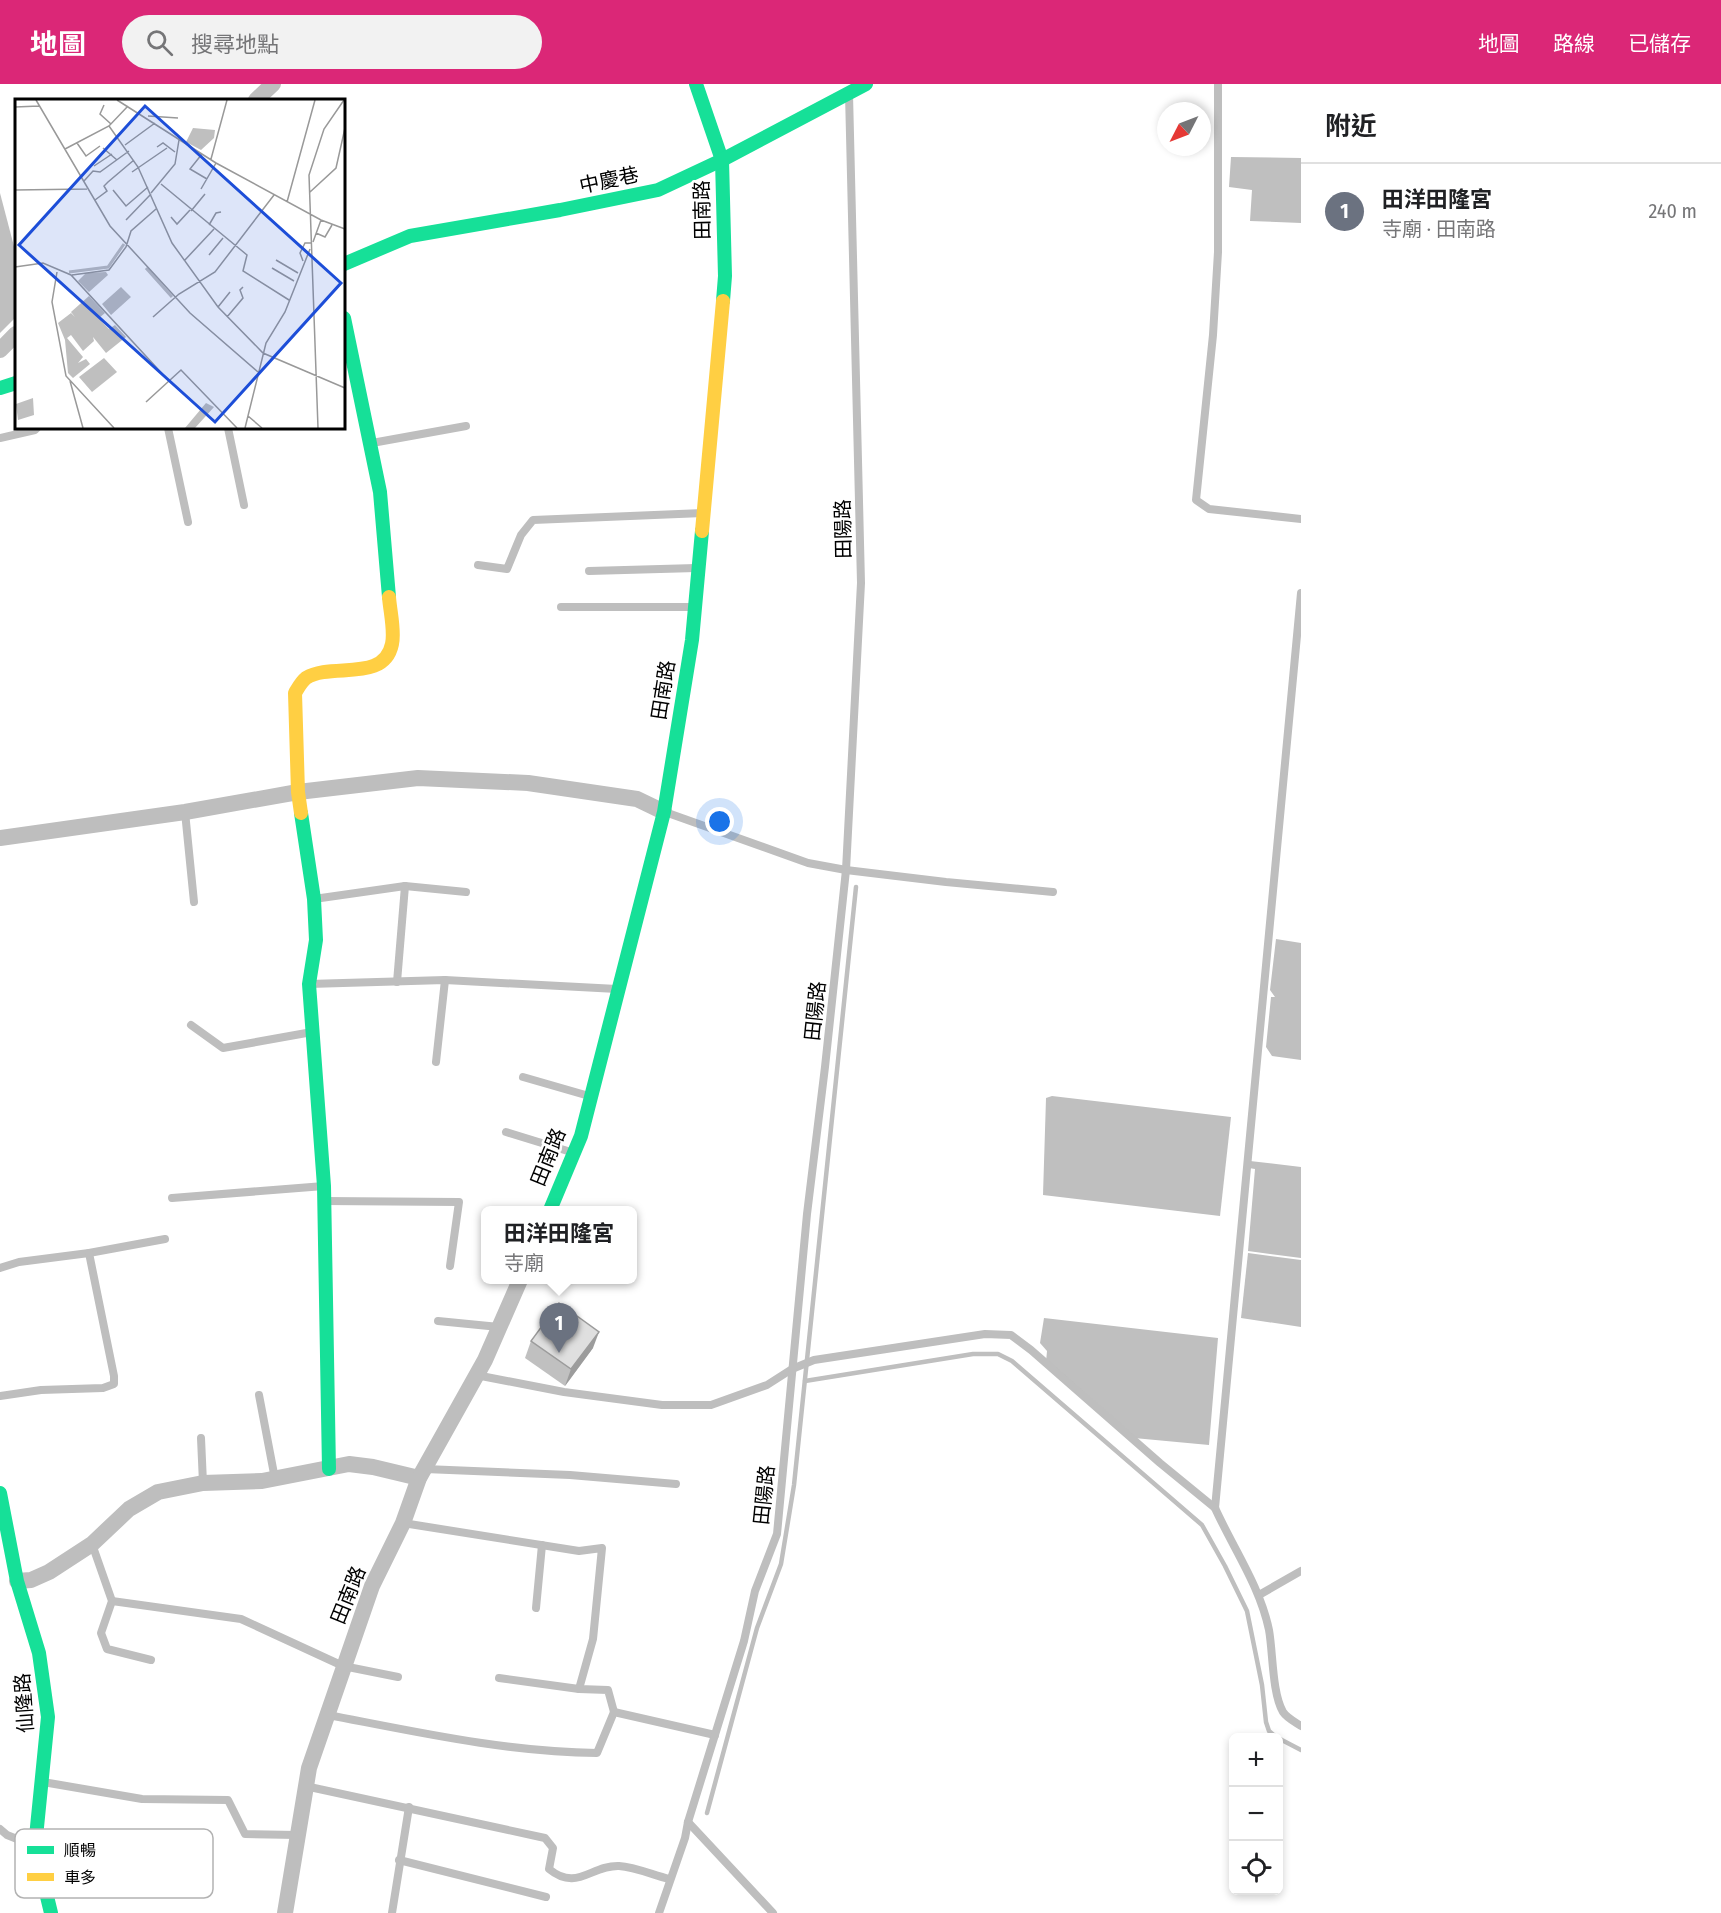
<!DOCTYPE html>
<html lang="zh-TW">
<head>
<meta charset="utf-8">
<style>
	body { margin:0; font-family:"Fira Sans Condensed","Noto Sans TC",sans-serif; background:#f2f2f2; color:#202124 }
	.controls { position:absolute; right:18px; bottom:18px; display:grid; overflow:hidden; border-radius:9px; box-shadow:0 3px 9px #0003 }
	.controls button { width:54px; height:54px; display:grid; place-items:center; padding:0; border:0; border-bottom:2px solid #e0e0e0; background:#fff; color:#202124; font:30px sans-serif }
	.compass { position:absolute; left:1157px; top:18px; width:54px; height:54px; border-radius:50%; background:#fff; box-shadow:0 3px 9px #0003; rotate:228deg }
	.you { position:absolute; left:720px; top:738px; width:21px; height:21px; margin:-15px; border:4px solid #fff; border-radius:50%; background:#1a73e8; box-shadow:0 0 0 9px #1a73e833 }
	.badge { display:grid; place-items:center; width:39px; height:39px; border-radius:50%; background:#db2777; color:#fff; font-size:20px; font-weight:700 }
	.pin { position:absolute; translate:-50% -50px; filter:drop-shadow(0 2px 3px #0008) }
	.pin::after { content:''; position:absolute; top:32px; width:21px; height:18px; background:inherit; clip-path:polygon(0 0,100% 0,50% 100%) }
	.popup { position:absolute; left:481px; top:1122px; width:156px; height:78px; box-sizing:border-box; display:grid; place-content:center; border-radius:9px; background:#fff; filter:drop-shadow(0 2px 4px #0005); font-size:20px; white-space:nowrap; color:#757577 }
	.popup b { font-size:22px; color:#202124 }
	.popup::after { content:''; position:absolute; left:50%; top:100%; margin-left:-12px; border:12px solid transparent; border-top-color:#fff }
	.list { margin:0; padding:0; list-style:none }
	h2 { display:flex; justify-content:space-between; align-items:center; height:78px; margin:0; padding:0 24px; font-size:26px }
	h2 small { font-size:20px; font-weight:400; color:#757577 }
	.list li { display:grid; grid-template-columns:39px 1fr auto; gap:18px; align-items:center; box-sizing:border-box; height:96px; padding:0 24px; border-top:2px solid #e0e0e0 }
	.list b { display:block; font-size:22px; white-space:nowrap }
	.list p { margin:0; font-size:20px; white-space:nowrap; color:#757577 }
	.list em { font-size:20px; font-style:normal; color:#757577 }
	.icon { flex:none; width:33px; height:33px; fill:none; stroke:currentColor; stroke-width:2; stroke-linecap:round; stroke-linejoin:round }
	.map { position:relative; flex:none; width:1301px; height:1829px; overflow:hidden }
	header { display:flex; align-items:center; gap:36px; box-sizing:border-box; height:84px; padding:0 30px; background:#db2777; color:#fff }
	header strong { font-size:28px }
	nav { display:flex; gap:33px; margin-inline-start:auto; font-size:21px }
	.search { width:420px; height:54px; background:#f2f2f2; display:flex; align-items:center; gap:15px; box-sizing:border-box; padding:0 21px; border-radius:33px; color:#757577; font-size:22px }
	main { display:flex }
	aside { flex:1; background:#fff }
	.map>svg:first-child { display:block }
	.water { fill:#bfbfbf }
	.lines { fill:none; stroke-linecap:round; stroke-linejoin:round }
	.stream { stroke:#bfbfbf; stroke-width:4.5 }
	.lane { stroke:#bebebe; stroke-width:8 }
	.street { stroke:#bebebe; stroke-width:16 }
	.fast { stroke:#16e098; stroke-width:14 }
	.slow { stroke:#ffcf43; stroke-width:14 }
	.wall { fill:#c0c0c0 }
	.shaded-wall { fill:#9c9c9c }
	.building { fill:#dfdfdf; stroke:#9c9c9c; stroke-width:1.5 }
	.labels { text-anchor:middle; stroke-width:5; stroke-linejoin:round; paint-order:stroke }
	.street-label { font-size:20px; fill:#000; stroke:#fff }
	.inset-river { fill:none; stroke:#bfbfbf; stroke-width:3 }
	.inset-road { fill:none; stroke:#999; stroke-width:1.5 }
	.view { fill:#1d4ed8; fill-opacity:0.15; stroke:#1d4ed8; stroke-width:3 }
	.inset-edge { fill:none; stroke:#000; stroke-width:3 }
	.key { fill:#fff; stroke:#b2b2b2; stroke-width:1.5 }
	.key-label { font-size:16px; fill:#000 }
</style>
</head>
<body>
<header>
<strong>地圖</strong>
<div class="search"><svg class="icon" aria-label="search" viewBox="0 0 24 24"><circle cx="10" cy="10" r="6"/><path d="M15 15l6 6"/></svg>搜尋地點</div>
<nav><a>地圖</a><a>路線</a><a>已儲存</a></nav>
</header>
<main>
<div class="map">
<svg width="1301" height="1829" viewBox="0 0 1301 1829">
	<rect width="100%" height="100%" fill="#fff"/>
	<!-- water -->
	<g class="water">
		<path d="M1231 73 1301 74V139L1250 137 1252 106 1229 103Z"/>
		<path d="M0 109 16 170V233L0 249Z"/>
		<path d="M1276 855 1301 859V976L1272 972 1266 963 1271 913H1275L1270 906Z"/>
		<path d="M1052 1012 1231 1033 1220 1132 1043 1111 1046 1014Z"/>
		<path d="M1250 1077 1301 1083V1174L1248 1167 1255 1085 1249 1084Z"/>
		<path d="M1248 1169 1301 1176V1243L1241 1234Z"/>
		<path d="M1044 1234 1218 1254 1209 1361 1134 1354 1046 1278 1047 1267 1040 1259Z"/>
	</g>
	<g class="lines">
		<!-- stream -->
		<g class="stream">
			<path d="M805 1297 973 1270H998L1012 1277 1202 1441 1225 1482 1247 1527 1262 1601 1266 1638 1269 1647 1277 1654"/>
			<path d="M1278 1654 1301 1666"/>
			<path d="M707 1729 757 1544 781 1480 794 1401 856 803"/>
		</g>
		<!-- lane -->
		<g class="lane">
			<path d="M1218 0V168L1213 251 1196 416 1209 425 1301 435"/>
			<path d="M168 344 188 438"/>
			<path d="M228 344 244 421"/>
			<path d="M0 354 35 346 37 344"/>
			<path d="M372 359 466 342"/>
			<path d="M478 481 507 485 521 451 533 436 703 429"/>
			<path d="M589 487 696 484"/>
			<path d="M1301 509 1215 1424C1233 1464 1260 1502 1269 1546 1273 1568 1272 1609 1283 1628 1287 1634 1295 1638 1301 1642"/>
			<path d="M561 523H693"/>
			<path d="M185 728 194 818"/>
			<path d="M665 728 808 779 846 786 946 798 1053 808"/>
			<path d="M314 815 405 802 466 808"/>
			<path d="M397 898 405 802"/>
			<path d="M309 900 445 896 617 905"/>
			<path d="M191 941 223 964 312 948"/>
			<path d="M436 978 445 896"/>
			<path d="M523 993 589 1012"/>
			<path d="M506 1048 571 1068"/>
			<path d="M172 1114 324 1102"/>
			<path d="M324 1117 459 1118 450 1182"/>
			<path d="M0 1184 19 1178 89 1169 165 1155"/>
			<path d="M438 1237 499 1243"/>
			<path d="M476 1291 564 1308 662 1321H711L767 1301 792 1285 814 1276 985 1250 1011 1251 1031 1266 1160 1379 1215 1424"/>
			<path d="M259 1311 275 1395"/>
			<path d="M0 1312 41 1306 103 1304 114 1300V1292L89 1169"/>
			<path d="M201 1354 203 1399"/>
			<path d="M425 1385 570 1391 676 1400"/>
			<path d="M403 1439 579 1467 602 1464 593 1555 579 1605"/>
			<path d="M92 1460 112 1517 101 1549 107 1565 151 1576"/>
			<path d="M1259 1511 1301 1487"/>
			<path d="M112 1517 241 1535 343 1582 398 1593"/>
			<path d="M536 1524 542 1461"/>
			<path d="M499 1594 579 1605 608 1606 614 1628"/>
			<path d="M328 1631C417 1648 506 1668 597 1669L614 1628 715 1651"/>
			<path d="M43 1698 142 1715 228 1716 245 1750 297 1751"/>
			<path d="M305 1702 545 1754 553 1764 549 1785C577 1808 591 1781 619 1782 635 1783 653 1791 669 1795"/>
			<path d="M688 1738 773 1829"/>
			<path d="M0 1745 7 1751 32 1761"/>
			<path d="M399 1776 546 1813"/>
			<path d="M392 1829 409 1723"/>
			<path d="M659 1829 685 1754 688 1738 744 1557 755 1507 777 1450 807 1130 825 983 846 786 861 499 849 10"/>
		</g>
		<!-- street -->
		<g class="street">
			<path d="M256 16 273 0"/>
			<path d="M0 266 16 250"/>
			<path d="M0 754 185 728 298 708 418 694 528 699 637 715 664 728"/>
			<path d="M17 1497 31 1496 49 1488 92 1460 129 1425 158 1408 203 1399 262 1397 349 1380 373 1383 419 1394"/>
			<path d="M285 1829 309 1684 372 1502 403 1439 419 1394 485 1276 520 1196"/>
		</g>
		<!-- fast -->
		<g class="fast">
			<path d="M696 0 722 76 725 192 723 217"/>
			<path d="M344 180 410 152 560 126 658 106 722 76 866 0"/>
			<path d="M344 234 380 408 389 513"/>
			<path d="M0 304 16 299"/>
			<path d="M301 729 314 815 316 856 309 900 324 1102 329 1385"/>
			<path d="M550 1126 581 1052 664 728 692 556 702 447"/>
			<path d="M0 1409 17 1497 39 1569 48 1633 35 1763 51 1829"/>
		</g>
		<!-- slow -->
		<g class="slow">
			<path d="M702 447 723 217"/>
			<path d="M301 729 298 708 295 609C298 604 301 598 306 594 332 578 384 599 392 560 395 547 390 527 389 513"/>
		</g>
	</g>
	<!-- wall -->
	<path class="wall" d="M531 1257 593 1264 565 1302 525 1274Z"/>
	<!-- shaded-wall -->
	<path class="shaded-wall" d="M599 1248 593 1264 565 1302 571 1285Z"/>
	<!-- building -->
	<path class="building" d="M559 1219 599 1248 571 1285 531 1257Z"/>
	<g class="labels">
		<!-- street labels -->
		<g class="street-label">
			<text transform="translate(609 96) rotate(-12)" y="7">中慶巷</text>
			<text transform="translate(702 126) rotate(-91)" y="7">田南路</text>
			<text transform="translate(843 445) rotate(-91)" y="7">田陽路</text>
			<text transform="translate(663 606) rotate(-81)" y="7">田南路</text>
			<text transform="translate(815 927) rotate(-84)" y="7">田陽路</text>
			<text transform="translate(548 1073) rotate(-68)" y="7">田南路</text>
			<text transform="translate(764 1411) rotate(-84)" y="7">田陽路</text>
			<text transform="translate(348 1511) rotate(-68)" y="7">田南路</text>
			<text transform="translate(24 1619) rotate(-94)" y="7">仙隆路</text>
		</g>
	</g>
	<!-- overview -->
	<g transform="translate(15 15)">
		<rect width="330" height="330" fill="#fff"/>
		<path d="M178 29 200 31 199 39 186 51 171 43ZM91 173 93 176 74 193 63 182 71 174ZM106 188 116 198 96 216 87 205ZM74 197 90 214 84 219 89 225 94 230 100 226 111 238 91 254 78 238 79 242 68 252 56 236 52 239 68 258 63 264 71 260 75 265 58 279 53 274 50 241 43 224 56 214 60 218 56 213ZM89 259 102 273 77 293 64 278ZM18 299 19 316 3 321 1 305ZM191 304 199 308 180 329H170Z" fill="#bfbfbf"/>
		<path class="inset-river" d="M131 169 157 198M54 173 93 168 109 145"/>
		<path class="inset-road" d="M21 1 95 127 175 214 243 273M102 1 201 64 306 121 330 130M89 6 85 15 96 25M0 8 24 7M133 17 163 19M94 27 123 68 157 144 203 208 248 254 330 289M62 44 71 57 85 47M110 46 140 24M142 48 148 44 160 53M88 49 102 61M50 50 94 27 113 7M187 55 175 70 192 80M196 60 212 1M79 67 97 55M117 73 152 49M69 82 78 72 85 73 114 52M146 85 232 156 228 172 274 201M186 90 201 64M0 91 72 90M98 91 111 107 133 88M295 93 321 69 330 29M136 94 160 65 164 41M80 101 92 92 89 87 93 83 119 61M272 103 300 1M176 112 190 95M156 118 162 125 175 111M111 121 136 95M194 126 201 114 206 113M301 134 310 138 317 126M298 143 306 121M194 156 208 139M261 161 283 174M169 162 199 130M288 162 285 154 290 144H297M0 168 28 164 56 176 153 281M257 169 279 182M42 173 37 203 51 277 99 329M57 176 94 171 111 148 116 132 141 110M203 208 215 193M138 218 164 195 200 173 259 96M212 218 228 199 225 191 228 188M55 282 68 329M131 303 166 271 222 329M233 317 247 329M230 329 251 244 270 213 295 150M303 329 294 76 309 30 329 1"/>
		<path class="view" d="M130 7 326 184 200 323 4 146Z"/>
		<rect width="330" height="330" class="inset-edge"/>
	</g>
	<!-- legend -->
	<rect x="15" y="1745" width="198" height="69" rx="9" class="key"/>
	<rect x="27" y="1762" width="27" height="8" fill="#16e098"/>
	<rect x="27" y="1789" width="27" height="8" fill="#ffcf43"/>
	<g class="key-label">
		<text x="64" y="1772">順暢</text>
		<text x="64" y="1799">車多</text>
	</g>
</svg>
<div class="controls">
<button>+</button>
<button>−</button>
<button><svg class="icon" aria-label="locate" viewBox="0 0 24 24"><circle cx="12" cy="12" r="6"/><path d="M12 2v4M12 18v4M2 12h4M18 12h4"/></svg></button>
</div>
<svg class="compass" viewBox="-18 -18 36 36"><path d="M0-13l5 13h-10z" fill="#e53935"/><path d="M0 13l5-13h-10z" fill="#757577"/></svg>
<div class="you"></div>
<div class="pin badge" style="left:559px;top:1269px;background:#6b7280">1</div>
<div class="popup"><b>田洋田隆宮</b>寺廟</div>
</div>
<aside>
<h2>附近<small></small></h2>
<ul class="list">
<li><span class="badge" style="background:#6b7280">1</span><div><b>田洋田隆宮</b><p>寺廟 · 田南路</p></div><em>240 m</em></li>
</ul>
</aside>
</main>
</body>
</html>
